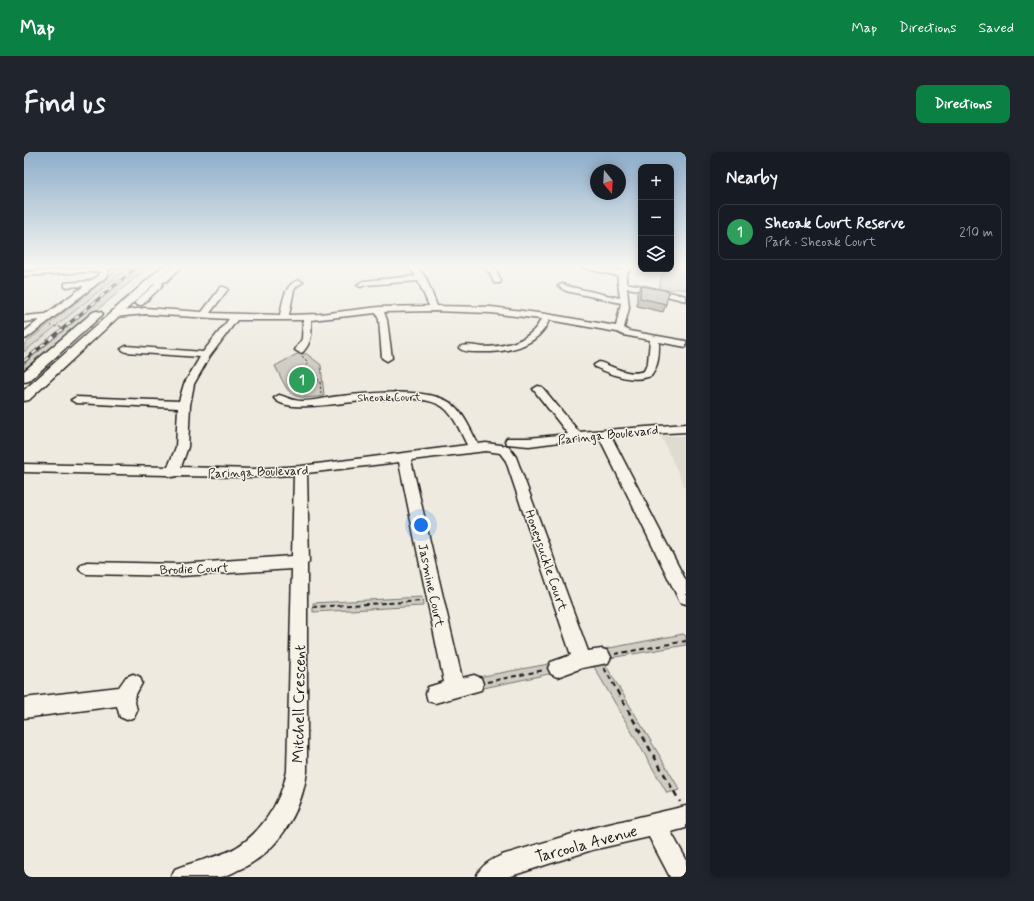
<!DOCTYPE html>
<html lang="en">
<head>
<meta charset="utf-8">
<style>
	body { margin:0; font-family:Mynerve,sans-serif; background:#20242c; color:#f1f3f6 }
	.controls { position:absolute; right:12px; top:12px; display:grid; overflow:hidden; border-radius:8px; box-shadow:0 2px 10px #0003 }
	.controls button { width:36px; height:36px; display:grid; place-items:center; padding:0; border:0; border-bottom:1px solid #363941; background:#171b24; color:#f1f3f6; font:20px sans-serif }
	.compass { position:absolute; left:566px; top:12px; width:36px; height:36px; border-radius:50%; background:#171b24; box-shadow:0 2px 10px #0003; rotate:162deg }
	.you { position:absolute; left:397px; top:373px; width:14px; height:14px; margin:-10px; border:3px solid #fff; border-radius:50%; background:#1a73e8; box-shadow:0 0 0 6px #1a73e833 }
	.badge { display:grid; place-items:center; width:26px; height:26px; border-radius:50%; background:#0b8043; color:#fff; font-size:13px; font-weight:700 }
	.pin { position:absolute; translate:-50% -50%; border:2px solid #fff; box-shadow:0 1px 4px #0006 }
	.list { margin:0; padding:0; list-style:none }
	h2 { display:flex; justify-content:space-between; align-items:center; height:52px; margin:0; padding:0 16px; font-size:17px }
	h2 small { font-size:13px; font-weight:400; color:#9ea1a6 }
	.list li { display:grid; grid-template-columns:26px 1fr auto; gap:12px; align-items:center; box-sizing:border-box; height:56px; margin:0 8px 8px; padding:0 8px; border:1px solid #363941; border-radius:8px }
	.list b { display:block; font-size:15px; white-space:nowrap }
	.list p { margin:0; font-size:13px; white-space:nowrap; color:#9ea1a6 }
	.list em { font-size:13px; font-style:normal; color:#9ea1a6 }
	.icon { flex:none; width:22px; height:22px; fill:none; stroke:currentColor; stroke-width:2; stroke-linecap:round; stroke-linejoin:round }
	.map { position:relative; flex:none; width:662px; height:725px; overflow:hidden; border-radius:8px }
	header { display:flex; align-items:center; gap:24px; box-sizing:border-box; height:56px; padding:0 20px; background:#0b8043; color:#fff }
	header strong { font-size:19px }
	nav { display:flex; gap:22px; margin-inline-start:auto; font-size:14px }
	.intro { display:flex; align-items:center; justify-content:space-between; box-sizing:border-box; height:96px; padding:0 24px }
	h1 { margin:0; font-size:28px }
	.button { padding:10px 18px; border-radius:8px; background:#0b8043; color:#fff; font-size:14px; font-weight:700 }
	main { display:flex; gap:24px; padding:0 24px }
	aside { flex:1; background:#171b24; border-radius:8px; box-shadow:0 2px 10px #0003 }
	.map>svg:first-child { display:block }
	.built { fill:#dedbd1 }
	.green { fill:#cfccc3; stroke:#767470 }
	.lines { fill:none; stroke-linecap:round; stroke-linejoin:round }
	.minor-casing { stroke:#1c1c1c; stroke-width:3 }
	.major-casing { stroke:#1c1c1c; stroke-width:3 }
	.path-far2 { stroke:#1c1c1c; stroke-width:1; stroke-dasharray:2.5 2; stroke-linecap:butt }
	.path-far1 { stroke:#1c1c1c; stroke-width:2; stroke-dasharray:5 3.5; stroke-linecap:butt }
	.path { stroke:#1c1c1c; stroke-width:2.5; stroke-dasharray:6 4.5; stroke-linecap:butt }
	.minor { fill:#f7f3e8; fill-rule:evenodd }
	.major { fill:#f7f3e8; fill-rule:evenodd }
	.rail-casing { stroke:#1c1c1c; stroke-width:3 }
	.rail { stroke:#f7f3e8; stroke-width:2; stroke-dasharray:5.5; stroke-linecap:butt }
	.wall { fill:#a09d96; stroke:#1c1c1c }
	.building { fill:#bab7af; stroke:#1c1c1c }
	.labels { text-anchor:middle; stroke-width:3; stroke-linejoin:round; paint-order:stroke }
	.far-street-label { font-size:11px; fill:#1c1c1c; stroke:#f7f3e8 }
	.street-label { font-size:13px; fill:#1c1c1c; stroke:#f7f3e8 }
	.near-street-label { font-size:16px; fill:#1c1c1c; stroke:#f7f3e8 }
</style>
</head>
<body>
<header>
<strong>Map</strong>
<nav><a>Map</a><a>Directions</a><a>Saved</a></nav>
</header>
<div class="intro"><h1>Find us</h1><a class="button">Directions</a></div>
<main>
<div class="map">
<svg width="662" height="725" viewBox="0 0 662 725">
	<rect width="100%" height="100%" fill="#eeeae0"/>
	<filter id="ink" filterUnits="userSpaceOnUse"><feTurbulence type="fractalNoise" baseFrequency=".025" numOctaves="2"/><feDisplacementMap in="SourceGraphic" scale="8" xChannelSelector="R" yChannelSelector="G"/><feConvolveMatrix kernelMatrix="1 2 1 2 8 2 1 2 1" color-interpolation-filters="sRGB"/></filter>
	<g filter="url(#ink)">
		<!-- built -->
		<g class="built">
			<path d="M106 114H116L0 212V200Z"/>
			<path d="M637 284H662V338Z"/>
		</g>
		<!-- green -->
		<g class="green">
			<path d="M98 114H106L0 200V192Z"/>
			<path d="M116 114H124C106 130 88 147 69 161 57 171 56 166 47 181L0 221V212Z"/>
			<path d="M651 114H662V138C653 135 644 139 635 137L638 122Z"/>
			<path d="M273 202H283L297 213 300 244C265 249 266 243 251 214Z"/>
			<path d="M398 445 399 454 289 460V451Z"/>
			<path d="M659 482 662 484V493L580 507 575 498Z"/>
			<path d="M574 506 581 512 656 638 643 641 569 513Z"/>
			<path d="M530 511 534 520 455 537 449 526Z"/>
		</g>
		<g class="lines">
			<!-- minor casing -->
			<g class="minor-casing">
				<g id="minor">
					<path d="M81 114H96L84 118 82 125 3 186 0 187V180L15 168 0 170V164L22 162 60 134 41 135V131C52 129 72 133 76 119L0 124V120Z"/>
					<path d="M150 114H158L143 129 139 130 138 134 118 153H112L111 151 112 149 131 132 122 133V129L137 125Z"/>
					<path d="M384 114H392L402 126 413 154 467 155 522 162 592 174 597 151 542 139 534 134 538 132 547 135 596 146 594 131V124L559 116 555 114H569L596 119 600 114H608L602 123V131L628 136 662 144V149L627 140 603 136 605 156 600 176 605 179 662 189V195L635 190C635 203 635 213 627 224 608 231 589 223 571 215L570 213 575 210C589 214 604 225 620 219L624 210 626 188 599 183 593 180 525 168C514 196 480 201 453 200 447 200 439 200 435 196 440 191 452 194 459 195 481 195 508 189 517 167L467 161 410 159 360 160 363 168 368 206 363 209 358 206 355 168 352 161 287 168C288 180 288 190 279 200L276 201 271 198 278 187 279 168H213L186 204 170 232 166 253 164 295 157 315 229 317 277 314 443 293C437 281 430 263 419 255 382 229 268 271 250 246L255 243C263 245 269 249 278 249 291 249 304 245 317 244 344 241 407 235 428 252 440 261 447 279 454 292L462 291 484 294 492 305 564 499 578 497 584 499 587 505 584 511 558 516 533 525 527 522 524 516 527 510 547 503 482 309 476 301 462 299 387 308 438 526 450 523 457 526 459 532 457 538 411 551 404 549 402 542 404 535 420 530 375 310 283 321 285 410 283 412V619C278 660 253 702 214 718 209 721 202 724 197 725 181 725 163 725 147 725L151 717C168 710 186 707 203 700 234 687 257 651 263 619L268 417 156 424 63 422 58 420 55 416 58 412 63 410 156 412 268 404 270 323 229 325 153 324 148 325 143 323 0 320V312L144 315 152 295 154 256 52 251 47 248 52 245 155 249 160 232 176 205 102 200 97 197 102 194 179 200 205 167 121 162 91 165 87 162 88 160 121 156 178 160 197 135H200L204 137 186 161 256 163C259 150 260 132 275 128L279 130 273 134 270 138 265 163 296 162 355 155 405 154 394 129 341 133 337 135 333 133 339 129 392 124Z"/>
					<path d="M458 114H466L472 118 477 129 476 131H470L466 121Z"/>
					<path d="M514 234 518 235 555 280 662 272V280L587 284 662 429V452L656 450 575 285 505 294 483 292 481 289 483 286H505L544 282 509 237Z"/>
					<path d="M109 522 116 525 118 531 110 546 113 558 110 565 103 568 96 565 93 554 0 566V546L95 535 102 525Z"/>
					<path d="M662 654V676L647 680 662 707V725H646L625 685 568 698 484 725H452C457 713 467 708 478 703L568 676Z"/>
				</g>
			</g>
			<!-- major casing -->
			<g class="major-casing">
				<g id="major">
					<path d="M139 114H149L5 248 0 249V238Z"/>
					<path d="M73 159 77 160 79 162 77 164 5 229 0 230V219L69 160Z"/>
				</g>
			</g>
			<!-- path-far2 -->
			<g class="path-far2">
				<path d="M28 173 27 174 44 176"/>
				<path d="M278 204 284 210 282 219 296 229 297 243"/>
			</g>
			<!-- path-far1 -->
			<g class="path-far1">
				<path d="M288 455 400 449"/>
				<path d="M591 502 662 489"/>
				<path d="M580 516 594 540"/>
				<path d="M463 530 520 518"/>
			</g>
			<!-- path -->
			<path class="path" d="M593 539 656 650"/>
			<!-- minor -->
			<use href="#minor" class="minor"/>
			<!-- major -->
			<use href="#major" class="major"/>
			<!-- rail casing -->
			<g class="rail-casing">
				<path id="rail" d="M0 209 114 114"/>
			</g>
			<!-- rail -->
			<use href="#rail" class="rail"/>
		</g>
		<!-- wall -->
		<path class="wall" d="M617 134 642 152 639 160 613 154V141Z"/>
		<!-- building -->
		<path class="building" d="M617 134 645 139 642 152 616 146Z"/>
	</g>
	<!-- sky -->
	<linearGradient id="sky" x2="0" y2="1"><stop stop-color="#8dadca"/><stop offset="0.53" stop-color="#f7f6f1"/><stop offset="1" stop-color="#f7f6f1" stop-opacity="0"/></linearGradient>
	<rect width="662" height="215" fill="url(#sky)"/>
	<g class="labels">
		<!-- far-street labels -->
		<g class="far-street-label">
			<text transform="translate(365 245) rotate(-1)" y="4">Sheoak Court</text>
		</g>
		<!-- street labels -->
		<g class="street-label">
			<text transform="translate(584 282) rotate(-6)" y="5">Paringa Boulevard</text>
			<text transform="translate(234 319) rotate(-2)" y="5">Paringa Boulevard</text>
			<text transform="translate(523 408) rotate(71)" y="5">Honeysuckle Court</text>
			<text transform="translate(170 416) rotate(-2)" y="5">Brodie Court</text>
			<text transform="translate(408 433) rotate(78)" y="5">Jasmine Court</text>
		</g>
		<!-- near-street labels -->
		<g class="near-street-label">
			<text transform="translate(274 552) rotate(-89)" y="6">Mitchell Crescent</text>
			<text transform="translate(562 691) rotate(-15)" y="6">Tarcoola Avenue</text>
		</g>
	</g>
</svg>
<div class="controls">
<button>+</button>
<button>−</button>
<button><svg class="icon" aria-label="layers" viewBox="0 0 24 24"><path d="M12 4l9 5-9 5-9-5zM3 14l9 5 9-5"/></svg></button>
</div>
<svg class="compass" viewBox="-18 -18 36 36"><path d="M0-13l5 13h-10z" fill="#e53935"/><path d="M0 13l5-13h-10z" fill="#9ea1a6"/></svg>
<div class="you"></div>
<div class="pin badge" style="left:278px;top:228px;background:#2e9e5b">1</div>
</div>
<aside>
<h2>Nearby<small></small></h2>
<ul class="list">
<li><span class="badge" style="background:#2e9e5b">1</span><div><b>Sheoak Court Reserve</b><p>Park · Sheoak Court</p></div><em>210 m</em></li>
</ul>
</aside>
</main>
</body>
</html>
